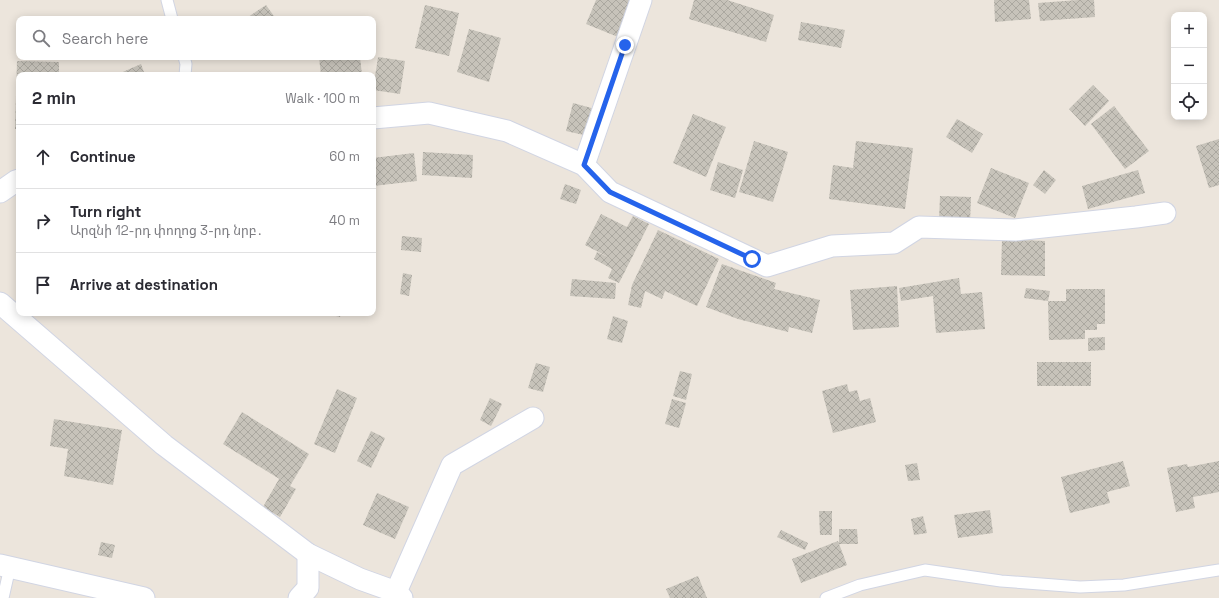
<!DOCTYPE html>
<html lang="en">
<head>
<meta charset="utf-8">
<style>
	body { margin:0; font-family:"Space Grotesk","Noto Sans Armenian",sans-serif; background:#f2f2f3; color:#2b2b33 }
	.controls { position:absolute; right:12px; top:12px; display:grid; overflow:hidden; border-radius:8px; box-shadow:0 2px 10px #0003 }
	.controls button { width:36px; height:36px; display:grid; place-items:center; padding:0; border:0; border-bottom:1px solid #e1e1e2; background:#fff; color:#2b2b33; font:20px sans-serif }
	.stop { position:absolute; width:12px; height:12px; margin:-9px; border:3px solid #2563eb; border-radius:50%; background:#fff }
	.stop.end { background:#2563eb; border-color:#fff; box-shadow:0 1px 4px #0008 }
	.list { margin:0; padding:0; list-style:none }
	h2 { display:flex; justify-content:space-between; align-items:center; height:52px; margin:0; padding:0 16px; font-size:17px }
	h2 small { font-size:13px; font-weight:400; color:#7c7c81 }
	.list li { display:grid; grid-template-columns:26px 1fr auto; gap:12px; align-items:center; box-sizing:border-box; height:64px; padding:0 16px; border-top:1px solid #e1e1e2 }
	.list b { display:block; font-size:15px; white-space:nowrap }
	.list p { margin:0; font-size:13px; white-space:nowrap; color:#7c7c81 }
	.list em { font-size:13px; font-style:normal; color:#7c7c81 }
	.icon { flex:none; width:22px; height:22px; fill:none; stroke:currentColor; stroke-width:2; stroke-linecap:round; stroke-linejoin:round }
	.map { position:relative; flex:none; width:1219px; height:598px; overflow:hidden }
	.search { position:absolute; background:#fff; box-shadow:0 2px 10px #0003; left:16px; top:16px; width:360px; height:44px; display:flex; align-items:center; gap:10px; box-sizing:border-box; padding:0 14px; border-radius:8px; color:#7c7c81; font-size:15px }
	.panel { position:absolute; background:#fff; box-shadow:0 2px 10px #0003; left:16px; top:72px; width:360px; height:244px; border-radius:8px }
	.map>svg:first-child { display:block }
	.building { fill:url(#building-cross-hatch) }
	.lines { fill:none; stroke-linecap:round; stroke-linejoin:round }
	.service-casing { stroke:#d1d5e3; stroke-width:13 }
	.minor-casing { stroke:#d1d5e3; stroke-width:23 }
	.service { stroke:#fff; stroke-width:11 }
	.minor { stroke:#fff; stroke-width:21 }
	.route { stroke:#2563eb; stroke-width:5 }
</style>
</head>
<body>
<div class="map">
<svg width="1219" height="598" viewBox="0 0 1219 598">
	<defs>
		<pattern id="building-cross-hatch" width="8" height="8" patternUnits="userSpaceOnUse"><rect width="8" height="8" fill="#c7c3ba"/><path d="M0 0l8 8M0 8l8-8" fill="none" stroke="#aba8a0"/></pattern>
	</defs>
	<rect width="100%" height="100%" fill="#ece5dc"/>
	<!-- building -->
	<g class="building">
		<path d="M596 0H633L618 37 586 24Z"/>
		<path d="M694 0H727L774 15 766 42 689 19Z"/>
		<path d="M994 0H1029L1031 19 995 22Z"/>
		<path d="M1078 0H1094L1095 17 1040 21 1038 3Z"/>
		<path d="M266 5 276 19H245Z"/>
		<path d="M425 5 459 13 449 56 415 48Z"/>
		<path d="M801 22 845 30 841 48 798 40Z"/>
		<path d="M469 29 501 38 489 82 457 72Z"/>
		<path d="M319 57H360L362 75H321Z"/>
		<path d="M378 57 405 61 400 94 373 90Z"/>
		<path d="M17 61 59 62V75H19V129H15Z"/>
		<path d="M141 64 145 75H116Z"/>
		<path d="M1093 85 1109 101 1085 126 1069 109Z"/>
		<path d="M573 103 595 109 588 136 566 131Z"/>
		<path d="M1114 106 1149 151 1125 169 1091 124Z"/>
		<path d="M693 114 726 127 706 177 673 163Z"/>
		<path d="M957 119 983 134 972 153 946 137Z"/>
		<path d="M1219 139V185L1209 188 1196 146Z"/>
		<path d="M754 141 788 152 773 202 739 192Z"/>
		<path d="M856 141 913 148 905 209 829 199 833 165 853 168Z"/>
		<path d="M423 152 473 155 472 178 422 175Z"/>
		<path d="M414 153 417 181 373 186V158Z"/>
		<path d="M718 162 743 170 735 198 710 190Z"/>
		<path d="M991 168 1029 183 1015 218 977 203Z"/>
		<path d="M1044 170 1056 180 1045 194 1033 185Z"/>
		<path d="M1138 170 1145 193 1088 209 1082 186Z"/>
		<path d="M565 184 581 190 576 204 560 199Z"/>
		<path d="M940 196 971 197 970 223 939 221Z"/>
		<path d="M601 214 627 227 633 216 649 224 619 283 608 278 612 269 594 259 597 252 610 258 585 245Z"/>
		<path d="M658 230 719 259 697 306 665 291 662 299 645 291 641 308 628 305 632 285Z"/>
		<path d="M402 236 422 238 421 252 401 250Z"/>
		<path d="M1002 239 1045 241V276L1001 275Z"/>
		<path d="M722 264 776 283 774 289 820 300 812 333 789 327 788 332 738 319 706 307Z"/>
		<path d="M403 273 412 275 409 296 400 294Z"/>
		<path d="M959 278 961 294 982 292 985 329 936 333 933 296 901 301 899 288Z"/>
		<path d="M572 279 616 283 615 299 570 296Z"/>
		<path d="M897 286 899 327 853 330 850 290Z"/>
		<path d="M1026 288 1050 291 1048 301H1066V289H1105V324H1097V330H1085V339L1049 340 1048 301 1024 298Z"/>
		<path d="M323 313H341L340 317Z"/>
		<path d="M613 316 628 321 622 343 607 339Z"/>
		<path d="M1105 337V350L1088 351V338Z"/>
		<rect x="1037" y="362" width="54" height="24"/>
		<path d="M536 363 550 367 543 392 528 388Z"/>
		<path d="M680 371 692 374 686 400 673 396Z"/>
		<path d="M847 384 849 392 857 390 860 401 870 398 876 422 833 433 822 391Z"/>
		<path d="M337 389 357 398 335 453 314 444Z"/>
		<path d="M490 398 502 404 491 426 480 420Z"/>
		<path d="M672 399 686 403 679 428 665 424Z"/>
		<path d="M242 412 309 454 290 486 296 489 280 517 263 507 279 479 286 483 223 444Z"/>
		<path d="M54 419 122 430 113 485 64 476 68 449 50 446Z"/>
		<path d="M371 431 385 438 371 468 357 461Z"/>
		<path d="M1123 461 1130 486 1107 492 1110 503 1070 513 1061 477Z"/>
		<path d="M1219 461V492L1193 497 1195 508 1176 512 1167 468 1187 464 1188 467Z"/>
		<path d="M917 463 920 480 908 481 905 465Z"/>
		<path d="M377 493 409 507 395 539 363 525Z"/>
		<path d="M990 510 993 533 958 538 954 515Z"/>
		<path d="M819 511H832V535H820Z"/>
		<path d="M923 516 927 533 914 535 911 519Z"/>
		<path d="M839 529H857L858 544H839Z"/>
		<path d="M781 530 808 543 805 550 777 537Z"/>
		<path d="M838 541 847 565 801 583 792 559Z"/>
		<path d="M101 542 115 545 112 558 98 555Z"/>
		<path d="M698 576 707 598H670L666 589Z"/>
	</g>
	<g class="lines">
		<!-- service casing -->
		<g class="service-casing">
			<g id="service">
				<path d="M167 0 172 19"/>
				<path d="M184 57 186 64 185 75"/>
				<path d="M3 598 10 567"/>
				<path d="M826 598 860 585 925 570 1001 581 1080 587 1124 585 1219 570"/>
			</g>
		</g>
		<!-- minor casing -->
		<g class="minor-casing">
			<g id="minor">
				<path d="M373 118 429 113 507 131 584 165 610 192 767 266 832 246 894 243 919 227 1015 230 1136 217 1165 213"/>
				<path d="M584 165 641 0"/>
				<path d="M0 192 16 181 19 180"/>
				<path d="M0 303 164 445 308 554 360 579 396 592 402 598"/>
				<path d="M0 565 144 598"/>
				<path d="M396 592 452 465 533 418"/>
				<path d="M299 598 308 588V554"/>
			</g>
		</g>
		<!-- service -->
		<use href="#service" class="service"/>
		<!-- minor -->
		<use href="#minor" class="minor"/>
	</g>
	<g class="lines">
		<!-- route -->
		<path class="route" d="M625 45 584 165 610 192 752 259"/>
	</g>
</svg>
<div class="controls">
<button>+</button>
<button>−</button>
<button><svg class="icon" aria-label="locate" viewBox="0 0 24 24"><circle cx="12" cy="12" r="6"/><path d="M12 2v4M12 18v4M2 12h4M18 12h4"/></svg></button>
</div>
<div class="stop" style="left:752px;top:259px"></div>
<div class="stop end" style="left:625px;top:45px"></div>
<div class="search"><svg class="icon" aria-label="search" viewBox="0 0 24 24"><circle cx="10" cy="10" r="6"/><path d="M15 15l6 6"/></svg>Search here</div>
<section class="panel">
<h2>2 min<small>Walk · 100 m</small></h2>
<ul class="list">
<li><svg class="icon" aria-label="ahead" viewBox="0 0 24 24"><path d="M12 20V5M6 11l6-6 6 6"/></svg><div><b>Continue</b></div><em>60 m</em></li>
<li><svg class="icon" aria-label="right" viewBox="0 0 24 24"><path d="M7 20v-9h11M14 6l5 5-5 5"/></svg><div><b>Turn right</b><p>Արզնի 12-րդ փողոց 3-րդ նրբ․</p></div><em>40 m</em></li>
<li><svg class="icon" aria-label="arrive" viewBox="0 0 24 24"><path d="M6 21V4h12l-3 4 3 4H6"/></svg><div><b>Arrive at destination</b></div></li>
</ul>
</section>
</div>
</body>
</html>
